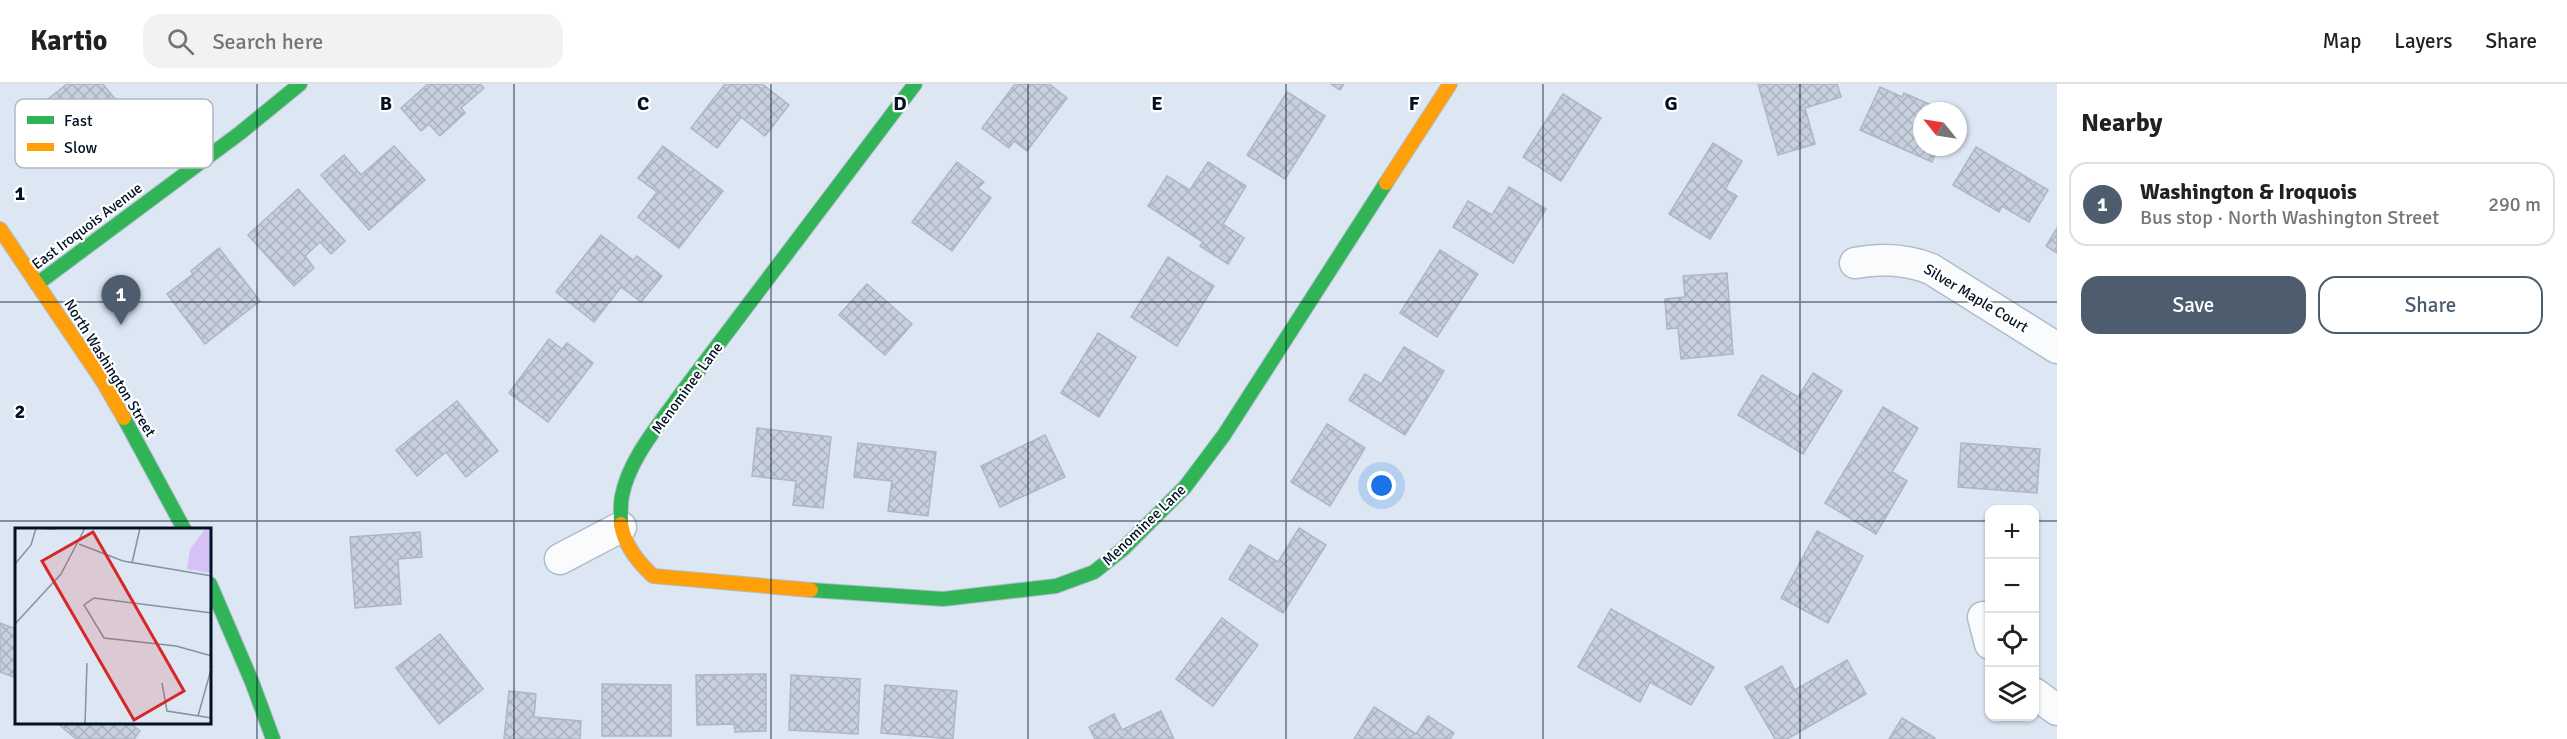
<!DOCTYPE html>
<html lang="en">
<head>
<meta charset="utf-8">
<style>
	body { margin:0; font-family:Signika,sans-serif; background:#f2f2f2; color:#202124 }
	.controls { position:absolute; right:18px; bottom:18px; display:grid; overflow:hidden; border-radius:12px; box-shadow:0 2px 4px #0004 }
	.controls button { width:54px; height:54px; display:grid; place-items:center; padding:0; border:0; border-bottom:2px solid #e0e0e0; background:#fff; color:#202124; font:30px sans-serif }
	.compass { position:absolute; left:1913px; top:18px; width:54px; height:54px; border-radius:50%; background:#fff; box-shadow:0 2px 4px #0004; rotate:300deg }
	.you { position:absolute; left:1382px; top:402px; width:21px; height:21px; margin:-15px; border:4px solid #fff; border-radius:50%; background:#1a73e8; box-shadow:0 0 0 9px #1a73e833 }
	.badge { display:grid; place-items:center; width:39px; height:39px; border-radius:50%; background:#4e5d6d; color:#fff; font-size:20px; font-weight:700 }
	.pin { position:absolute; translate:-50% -50px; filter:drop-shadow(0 2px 3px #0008) }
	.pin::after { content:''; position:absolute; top:32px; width:21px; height:18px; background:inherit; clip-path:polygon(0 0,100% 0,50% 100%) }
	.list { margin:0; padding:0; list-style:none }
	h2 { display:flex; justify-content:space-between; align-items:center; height:78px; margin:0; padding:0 24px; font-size:26px }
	h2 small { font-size:20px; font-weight:400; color:#757577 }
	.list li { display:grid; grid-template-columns:39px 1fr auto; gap:18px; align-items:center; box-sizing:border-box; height:84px; margin:0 12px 12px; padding:0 12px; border:2px solid #e0e0e0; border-radius:18px }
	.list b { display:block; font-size:22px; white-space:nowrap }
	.list p { margin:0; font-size:20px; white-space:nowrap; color:#757577 }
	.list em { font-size:20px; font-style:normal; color:#757577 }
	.actions { display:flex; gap:12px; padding:18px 24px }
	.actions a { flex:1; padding:14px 0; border:2px solid #4e5d6d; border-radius:18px; text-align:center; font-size:21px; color:#4e5d6d }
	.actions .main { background:#4e5d6d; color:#fff }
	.icon { flex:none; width:33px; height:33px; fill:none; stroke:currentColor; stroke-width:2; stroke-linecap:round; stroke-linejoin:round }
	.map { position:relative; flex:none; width:2057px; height:655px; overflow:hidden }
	header { display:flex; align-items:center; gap:36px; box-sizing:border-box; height:84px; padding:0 30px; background:#fff; border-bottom:2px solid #e0e0e0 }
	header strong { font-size:28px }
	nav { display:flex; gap:33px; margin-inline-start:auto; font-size:21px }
	.search { width:420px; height:54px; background:#f2f2f2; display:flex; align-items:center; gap:15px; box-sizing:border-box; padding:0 21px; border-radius:18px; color:#757577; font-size:22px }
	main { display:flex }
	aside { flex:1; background:#fff }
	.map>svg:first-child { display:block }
	.building { fill:url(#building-cross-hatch); stroke:#adb6c6; stroke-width:1.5 }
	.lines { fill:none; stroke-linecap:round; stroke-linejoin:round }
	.street-casing { stroke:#aebdcc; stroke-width:33 }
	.fast-casing { stroke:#aebdcc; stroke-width:16 }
	.slow-casing { stroke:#aebdcc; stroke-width:16 }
	.street { stroke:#fafbfd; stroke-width:30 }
	.fast { stroke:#30b455; stroke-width:14 }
	.slow { stroke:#ff9f0a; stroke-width:14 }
	.grid { fill:none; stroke:#011225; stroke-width:1.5; stroke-opacity:0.55 }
	.labels { text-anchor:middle; stroke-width:4.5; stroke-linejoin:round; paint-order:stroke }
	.street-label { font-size:15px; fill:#011225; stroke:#fff }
	.inset-road { fill:none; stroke:#8492a1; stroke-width:1.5 }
	.view { fill:#d62828; fill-opacity:0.15; stroke:#d62828; stroke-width:3 }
	.inset-edge { fill:none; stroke:#011225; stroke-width:3 }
	.key { fill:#fff; stroke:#b3b8be; stroke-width:1.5 }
	.key-label { font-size:16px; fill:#011225 }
	.grid-label { font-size:20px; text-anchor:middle; font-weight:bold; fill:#011225; stroke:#fff; stroke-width:4.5; stroke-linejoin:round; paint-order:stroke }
</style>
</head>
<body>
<header>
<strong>Kartio</strong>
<div class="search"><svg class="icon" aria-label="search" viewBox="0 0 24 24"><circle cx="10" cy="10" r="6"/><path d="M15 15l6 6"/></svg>Search here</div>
<nav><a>Map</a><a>Layers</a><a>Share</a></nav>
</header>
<main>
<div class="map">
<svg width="2057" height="655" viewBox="0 0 2057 655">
	<defs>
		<pattern id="building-cross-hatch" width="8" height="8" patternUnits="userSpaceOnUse" patternTransform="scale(1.5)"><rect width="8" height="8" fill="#c8d0dd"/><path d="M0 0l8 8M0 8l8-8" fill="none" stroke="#aab2be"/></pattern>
	</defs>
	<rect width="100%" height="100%" fill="#dce7f3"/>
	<!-- building -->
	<g class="building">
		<path d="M67 0H103L123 25 72 65 38 23Z"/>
		<path d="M428 0H480L484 4 461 24 465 29 440 52 429 40 421 47 401 24Z"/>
		<path d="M725 0H762L789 21 765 52 741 33 717 64 691 44Z"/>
		<path d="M1015 0H1049L1067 14 1027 67 1014 57 1009 64 982 44Z"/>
		<path d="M1331 0H1344L1340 6Z"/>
		<path d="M1758 0H1837L1841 13 1805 24 1815 60 1778 71Z"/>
		<path d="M1880 3 1902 13 1904 9 1945 27H1922V63H1938L1932 78 1860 46Z"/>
		<path d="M1287 8 1325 32 1285 95 1247 71Z"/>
		<path d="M1563 10 1601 34 1561 97 1523 73Z"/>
		<path d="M1713 59 1742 77 1725 105 1737 112 1710 155 1669 130Z"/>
		<path d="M394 62 425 96 369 146 321 91 344 71 361 91Z"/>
		<path d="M663 62 723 107 679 164 638 133 657 108 638 94Z"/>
		<path d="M1976 63 2048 106 2029 138 2002 122 1999 128 1953 101Z"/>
		<path d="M957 78 984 98 978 104 991 114 952 167 912 138Z"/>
		<path d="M1208 78 1246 102 1223 140 1244 154 1228 180 1200 162 1203 158 1148 122 1167 92 1190 106Z"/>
		<path d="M1509 103 1546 125 1513 179 1453 143 1468 117 1492 131Z"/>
		<path d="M298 105 345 157 331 170 320 158 305 172 314 184 294 202 248 151Z"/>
		<path d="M2057 144V169L2046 162Z"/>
		<path d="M601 151 633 176 637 172 662 192 641 218 621 203 594 238 556 208Z"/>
		<path d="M219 164 260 217 205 260 167 210 193 190 191 187Z"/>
		<path d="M1440 166 1478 190 1437 253 1400 229Z"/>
		<path d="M1168 173 1214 202 1177 262 1131 233Z"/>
		<path d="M1727 189 1733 270 1681 275 1678 244 1667 245 1665 215 1685 213 1683 192Z"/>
		<path d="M867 200 912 240 885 271 839 231Z"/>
		<path d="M1098 249 1136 273 1099 333 1061 309Z"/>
		<path d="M549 255 562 265 567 259 593 279 548 338 509 309Z"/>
		<path d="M1404 263 1444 287 1405 351 1349 316 1365 290 1381 300Z"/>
		<path d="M1813 289 1842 307 1803 370 1738 331 1762 291 1798 313Z"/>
		<path d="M457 317 498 367 466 393 446 368 417 392 396 366Z"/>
		<path d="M1883 323 1918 344 1892 388 1907 397 1876 450 1825 419Z"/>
		<path d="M1327 340 1365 364 1330 422 1291 398Z"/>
		<path d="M757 344 831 353 823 424 793 421 796 397 752 392Z"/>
		<path d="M1045 351 1065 393 1000 423 981 382Z"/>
		<path d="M858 359 936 368 928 432 888 427 892 397 854 393Z"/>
		<path d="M1961 359 2040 365 2037 409 1958 403Z"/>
		<path d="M1299 444 1326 461 1283 529 1229 495 1250 461 1278 478Z"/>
		<path d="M1817 447 1863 472 1828 539 1781 514Z"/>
		<path d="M420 448 422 473 398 475 401 520 355 524 350 453Z"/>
		<path d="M1611 525 1714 583 1691 621 1650 598 1640 618 1578 583Z"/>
		<path d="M1222 534 1258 561 1213 622 1176 595Z"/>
		<path d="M0 539 16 545V594L0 588Z"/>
		<path d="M440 550 483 605 439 640 396 584Z"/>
		<path d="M1847 576 1866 610 1787 655H1775L1745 603 1782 582 1795 606Z"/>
		<path d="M766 590V647L735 648 734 640 697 641 696 591Z"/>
		<path d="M791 591 860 595 858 650 789 646Z"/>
		<path d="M602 600 671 601V652H602Z"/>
		<path d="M885 601 957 607 953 655 881 649Z"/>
		<path d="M509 607 536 610 534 633 581 637 580 655H504Z"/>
		<path d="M1374 623 1416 650 1428 632 1454 649 1450 655H1354Z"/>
		<path d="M1161 627 1174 655H1095L1089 643 1114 630 1122 646Z"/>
		<path d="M1902 634 1935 654 1934 655H1889Z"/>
		<path d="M56 638H132L131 640 140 647 134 655H76Z"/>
	</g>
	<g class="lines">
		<!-- street casing -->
		<g class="street-casing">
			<g id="street">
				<path d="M1855 179C1881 174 1906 175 1931 185L2057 264"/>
				<path d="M560 475 621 443"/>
				<path d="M1983 533 1990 560"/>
				<path d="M2034 609 2057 626"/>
			</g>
		</g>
		<!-- fast casing -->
		<g class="fast-casing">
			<g id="fast">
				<path d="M37 200 240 49 300 0"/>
				<path d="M124 334 184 445"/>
				<path d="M621 440C621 431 620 421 622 412 629 375 659 341 680 311L915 0"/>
				<path d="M210 500 252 598 273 655"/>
				<path d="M811 506 943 515 1056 502 1094 488 1123 465 1185 403 1224 351 1386 99"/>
			</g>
		</g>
		<!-- slow casing -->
		<g class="slow-casing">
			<g id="slow">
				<path d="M1386 99 1450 0"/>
				<path d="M0 145 102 296 124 334"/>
				<path d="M621 440C624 461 638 478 653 492L811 506"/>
			</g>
		</g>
		<!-- street -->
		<use href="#street" class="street"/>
		<!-- fast -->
		<use href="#fast" class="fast"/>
		<!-- slow -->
		<use href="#slow" class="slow"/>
	</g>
	<!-- grid -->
	<path class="grid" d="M257 0V655M514 0V655M771 0V655M1028 0V655M1286 0V655M1543 0V655M1800 0V655M0 218H2057M0 437H1990M2034 437H2057"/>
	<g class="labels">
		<!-- street labels -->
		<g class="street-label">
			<text transform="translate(87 142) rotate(-37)" y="5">East Iroquois Avenue</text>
			<text transform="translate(1976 214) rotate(31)" y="5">Silver Maple Court</text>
			<text transform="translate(110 284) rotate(58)" y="5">North Washington Street</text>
			<text transform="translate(687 304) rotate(-54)" y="5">Menominee Lane</text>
			<text transform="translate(1144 441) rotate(-44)" y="5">Menominee Lane</text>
		</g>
	</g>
	<!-- overview -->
	<g transform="translate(15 444)">
		<rect width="196" height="196" fill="#dce7f3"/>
		<path d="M191 0H196V45L172 41 175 21Z" fill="#d7c0f5"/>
		<path class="inset-road" d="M21 0 41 1M64 16 108 33 197 48M117 35 125 0M0 36 16 17 21 0M197 85 79 70 69 77 89 110 161 118 197 128M0 96 46 46 70 0M147 155 152 183 197 190M183 188 197 138M70 196 72 135"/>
		<path class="view" d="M78 4 169 163 119 192 27 33Z"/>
		<rect width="196" height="196" class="inset-edge"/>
	</g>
	<!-- legend -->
	<rect x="15" y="15" width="198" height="69" rx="9" class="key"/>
	<rect x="27" y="32" width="27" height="8" fill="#30b455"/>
	<rect x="27" y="59" width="27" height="8" fill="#ff9f0a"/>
	<g class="key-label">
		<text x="64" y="42">Fast</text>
		<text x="64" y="69">Slow</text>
	</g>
	<g class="grid-label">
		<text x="386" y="26">B</text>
		<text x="643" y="26">C</text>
		<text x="900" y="26">D</text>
		<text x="1157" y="26">E</text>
		<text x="1414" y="26">F</text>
		<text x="1671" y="26">G</text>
		<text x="20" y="116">1</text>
		<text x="20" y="334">2</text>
	</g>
</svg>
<div class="controls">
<button>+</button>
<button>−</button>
<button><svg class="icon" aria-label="locate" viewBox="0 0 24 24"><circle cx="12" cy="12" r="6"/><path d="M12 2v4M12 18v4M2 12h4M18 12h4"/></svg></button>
<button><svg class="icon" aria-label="layers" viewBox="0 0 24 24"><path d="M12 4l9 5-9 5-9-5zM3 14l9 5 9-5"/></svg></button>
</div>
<svg class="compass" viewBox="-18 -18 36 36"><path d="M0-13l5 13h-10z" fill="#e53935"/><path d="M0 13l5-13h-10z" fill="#757577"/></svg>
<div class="you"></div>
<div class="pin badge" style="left:121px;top:241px">1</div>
</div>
<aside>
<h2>Nearby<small></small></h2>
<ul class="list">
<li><span class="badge">1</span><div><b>Washington &amp; Iroquois</b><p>Bus stop · North Washington Street</p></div><em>290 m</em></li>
</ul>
<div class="actions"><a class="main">Save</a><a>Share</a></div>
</aside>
</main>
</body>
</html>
